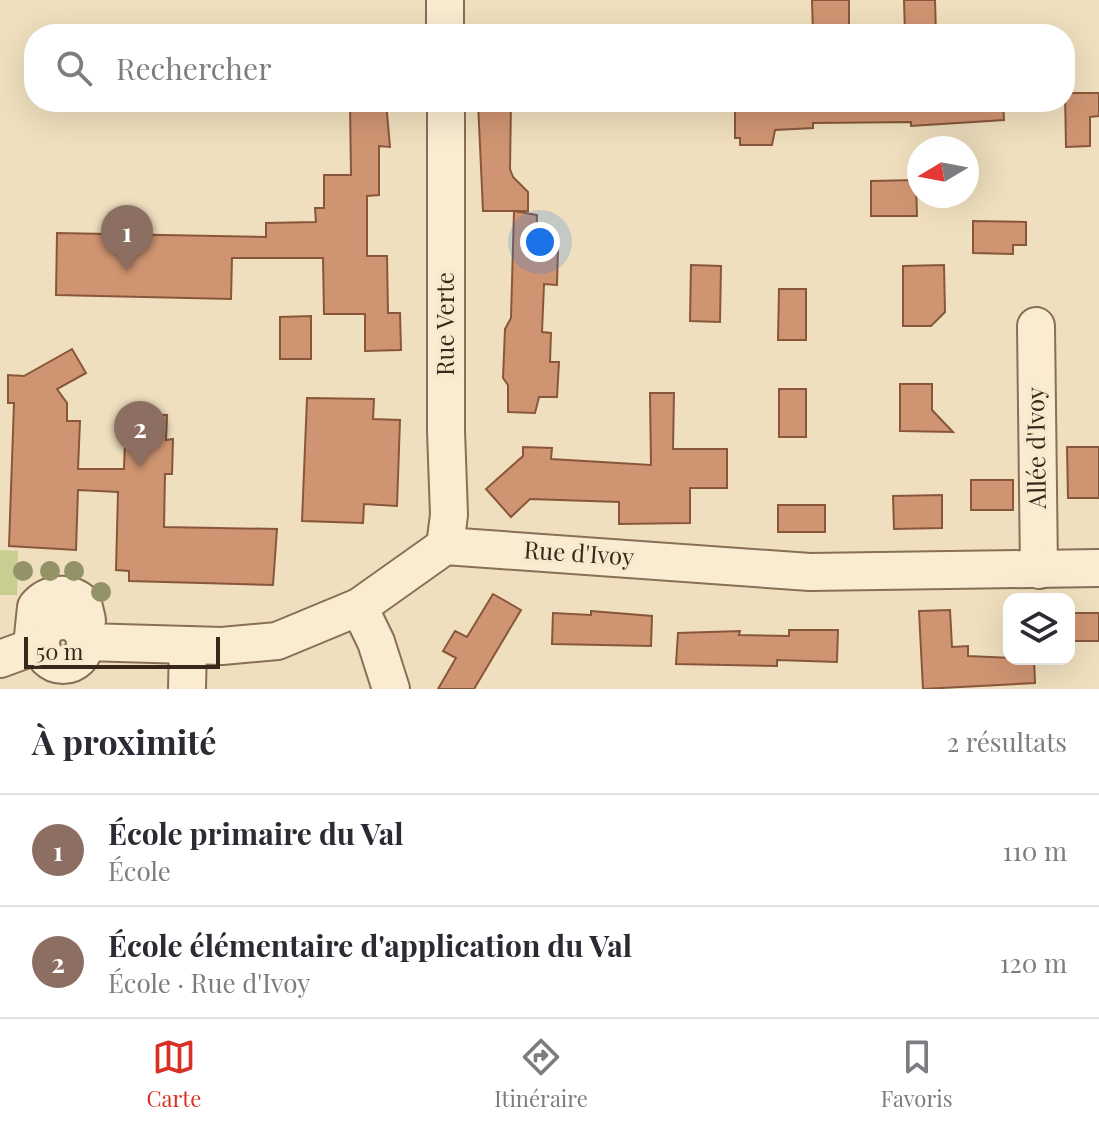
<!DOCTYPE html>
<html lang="fr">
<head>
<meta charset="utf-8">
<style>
	body { margin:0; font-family:"Playfair Display",serif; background:#f7f7f7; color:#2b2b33 }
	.controls { position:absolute; right:24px; bottom:24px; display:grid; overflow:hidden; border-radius:16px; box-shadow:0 8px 32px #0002 }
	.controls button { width:72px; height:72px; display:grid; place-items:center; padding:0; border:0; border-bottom:2px solid #e1e1e2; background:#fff; color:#2b2b33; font:40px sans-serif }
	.compass { position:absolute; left:907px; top:136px; width:72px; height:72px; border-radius:50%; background:#fff; box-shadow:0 8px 32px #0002; rotate:260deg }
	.scale { position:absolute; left:24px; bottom:20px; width:196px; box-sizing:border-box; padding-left:8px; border:4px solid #37281b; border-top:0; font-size:22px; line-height:28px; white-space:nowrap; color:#37281b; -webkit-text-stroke:6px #f6e9ce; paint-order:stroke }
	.you { position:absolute; left:540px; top:242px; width:28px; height:28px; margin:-20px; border:6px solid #fff; border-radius:50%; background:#1a73e8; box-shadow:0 0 0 12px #1a73e833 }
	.badge { display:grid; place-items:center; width:52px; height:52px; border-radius:50%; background:#d93025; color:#fff; font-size:26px; font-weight:700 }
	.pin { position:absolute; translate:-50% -66px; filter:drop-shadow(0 2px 4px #0008) }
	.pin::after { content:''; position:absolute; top:42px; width:28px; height:24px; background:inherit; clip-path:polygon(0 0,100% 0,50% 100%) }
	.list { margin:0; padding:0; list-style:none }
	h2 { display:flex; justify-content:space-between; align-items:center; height:104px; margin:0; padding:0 32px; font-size:34px }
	h2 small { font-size:26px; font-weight:400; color:#7c7c81 }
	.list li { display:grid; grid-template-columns:52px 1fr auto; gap:24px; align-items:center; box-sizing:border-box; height:112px; padding:0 32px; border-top:2px solid #e1e1e2 }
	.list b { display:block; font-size:30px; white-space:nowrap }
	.list p { margin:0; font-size:26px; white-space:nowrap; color:#7c7c81 }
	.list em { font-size:26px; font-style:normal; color:#7c7c81 }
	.icon { flex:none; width:44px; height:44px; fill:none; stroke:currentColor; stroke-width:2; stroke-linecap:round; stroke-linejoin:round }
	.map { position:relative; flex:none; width:1099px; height:689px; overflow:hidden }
	.search { position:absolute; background:#fff; box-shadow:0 8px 32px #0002; left:24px; right:24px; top:24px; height:88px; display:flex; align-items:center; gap:20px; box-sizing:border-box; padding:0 28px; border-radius:32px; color:#7c7c81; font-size:30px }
	.sheet { height:328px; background:#fff }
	nav { display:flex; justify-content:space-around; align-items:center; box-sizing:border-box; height:112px; border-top:2px solid #e1e1e2; background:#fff; font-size:22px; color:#7c7c81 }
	nav a { display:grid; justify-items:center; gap:4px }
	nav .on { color:#d93025 }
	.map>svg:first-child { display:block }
	.park { fill:#c8cd92 }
	.building { fill:#cf9572; stroke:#88573b; stroke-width:2 }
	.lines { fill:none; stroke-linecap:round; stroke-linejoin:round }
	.minor-casing { stroke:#886f56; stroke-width:40 }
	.minor { stroke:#faecd1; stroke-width:36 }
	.tree { fill:#949368 }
	.labels { text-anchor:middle; stroke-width:7; stroke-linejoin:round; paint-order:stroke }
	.street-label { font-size:24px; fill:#37281b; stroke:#f6e9ce }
</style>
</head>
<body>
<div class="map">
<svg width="1099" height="689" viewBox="0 0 1099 689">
	<rect width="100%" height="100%" fill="#efdfbe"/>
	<!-- park -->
	<path class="park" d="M0 550 18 551 17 595H0Z"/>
	<!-- building -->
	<g class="building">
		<path d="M812 0H849V34H813Z"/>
		<path d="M904 0H935L936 34H905Z"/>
		<path d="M1065 93H1099V116L1090 117V146L1066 147Z"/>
		<path d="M386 102 390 147 379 146V195L367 196V256H387L388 313H400L401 350 365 351V314H324L323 258H232L231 299 56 295 57 233 266 237V223L316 222 315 208H324V175H351L350 103Z"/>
		<path d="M478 102H511L510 169 513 177 528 192V211H483Z"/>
		<path d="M735 102H1003L1004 120 911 126V122L813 123V128L775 130 772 145H740V138H735Z"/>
		<path d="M916 180 917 216H871V181Z"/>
		<path d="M514 211 537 215 536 246 558 247 557 285 544 284 542 332 551 333 550 362H559L557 397H539L535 413 508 412V385L503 378 505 329 511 318Z"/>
		<path d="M973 221 1026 222V245H1013V254L973 253Z"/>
		<path d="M691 265 721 266 720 322 690 321Z"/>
		<path d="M944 265 945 312 931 326H903V266Z"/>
		<path d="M779 289H806V340H778Z"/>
		<path d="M311 316V359H280V317Z"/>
		<path d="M72 349 86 373 57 389 67 403V421H80L78 469H124L126 414 167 415 166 440 173 439 172 474H165L164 527 277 529 273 585 129 581V571L116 570 118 492 78 490 76 550 9 546 14 403H8V375L24 376Z"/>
		<path d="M900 384H932V410L953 432 900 431Z"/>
		<rect x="779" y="389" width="27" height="48"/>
		<path d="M650 393H674L673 449H727V488H690V523L619 524V502L530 499 511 517 486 489 523 456V447L552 448 551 459 651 465Z"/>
		<path d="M307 398 374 399 373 419 400 420 397 506 364 504 363 523 302 521Z"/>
		<path d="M1067 447H1099V498H1068Z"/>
		<rect x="971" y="480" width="42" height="30"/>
		<path d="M942 495V528L894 529 893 496Z"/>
		<rect x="778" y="505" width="47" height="27"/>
		<path d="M493 594 521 610 474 689H438L456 658 443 651 455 631 467 637Z"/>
		<path d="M950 610 952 647 968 646V656L1034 659 1035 683 923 689 919 611Z"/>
		<path d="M591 611 652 616 651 646 552 644 553 613 591 615Z"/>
		<rect x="1069" y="613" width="30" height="28"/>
		<path d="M789 630H838L837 662 777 660V666L676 664 678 633 740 631 739 635 789 636Z"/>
	</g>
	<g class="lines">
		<!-- minor casing -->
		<g class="minor-casing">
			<g id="minor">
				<path d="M445 0V34"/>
				<path d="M1036 326 1039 570"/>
				<path d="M445 546 449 515 446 431V102"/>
				<path d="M359 607 376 642 391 689"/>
				<circle cx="63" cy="643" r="22"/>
				<path d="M85 642 222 646 277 641 359 607 445 546 810 572 1099 568"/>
				<path d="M32 646 36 607C47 593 69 590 83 603L87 620 82 632"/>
				<path d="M0 659 41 644"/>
				<path d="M187 689 188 645"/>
			</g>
		</g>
		<!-- minor -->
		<use href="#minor" class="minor"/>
	</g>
	<!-- trees -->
	<g class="tree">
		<circle cx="23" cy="571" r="10"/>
		<circle cx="50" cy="571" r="10"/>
		<circle cx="74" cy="571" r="10"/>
		<circle cx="101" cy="592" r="10"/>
	</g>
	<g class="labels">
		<!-- street labels -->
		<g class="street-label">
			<text transform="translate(446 324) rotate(-90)" y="8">Rue Verte</text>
			<text transform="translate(1037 448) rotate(-91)" y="8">Allée d'Ivoy</text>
			<text transform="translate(579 554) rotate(4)" y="8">Rue d'Ivoy</text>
		</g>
	</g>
</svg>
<div class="controls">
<button><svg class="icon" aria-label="layers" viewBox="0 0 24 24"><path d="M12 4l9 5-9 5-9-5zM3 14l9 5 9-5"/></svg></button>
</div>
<svg class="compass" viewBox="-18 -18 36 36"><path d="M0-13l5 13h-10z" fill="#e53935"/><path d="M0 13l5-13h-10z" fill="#7c7c81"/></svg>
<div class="scale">50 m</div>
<div class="you"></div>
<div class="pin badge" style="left:127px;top:271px;background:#8d6e63">1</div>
<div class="pin badge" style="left:140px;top:467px;background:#8d6e63">2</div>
<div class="search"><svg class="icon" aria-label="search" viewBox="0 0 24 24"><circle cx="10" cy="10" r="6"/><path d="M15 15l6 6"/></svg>Rechercher</div>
</div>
<section class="sheet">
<h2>À proximité<small>2 résultats</small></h2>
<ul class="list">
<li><span class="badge" style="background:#8d6e63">1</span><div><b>École primaire du Val</b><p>École</p></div><em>110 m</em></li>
<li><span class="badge" style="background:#8d6e63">2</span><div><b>École élémentaire d'application du Val</b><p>École · Rue d'Ivoy</p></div><em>120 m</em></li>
</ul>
</section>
<nav>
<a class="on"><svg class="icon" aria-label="map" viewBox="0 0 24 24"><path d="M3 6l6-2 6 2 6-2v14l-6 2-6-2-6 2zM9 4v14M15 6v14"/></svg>Carte</a>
<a><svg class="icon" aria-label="directions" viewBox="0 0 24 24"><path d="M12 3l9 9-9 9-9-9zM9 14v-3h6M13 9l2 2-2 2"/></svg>Itinéraire</a>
<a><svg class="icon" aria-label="saved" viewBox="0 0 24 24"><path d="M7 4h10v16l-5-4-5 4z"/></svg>Favoris</a>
</nav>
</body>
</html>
